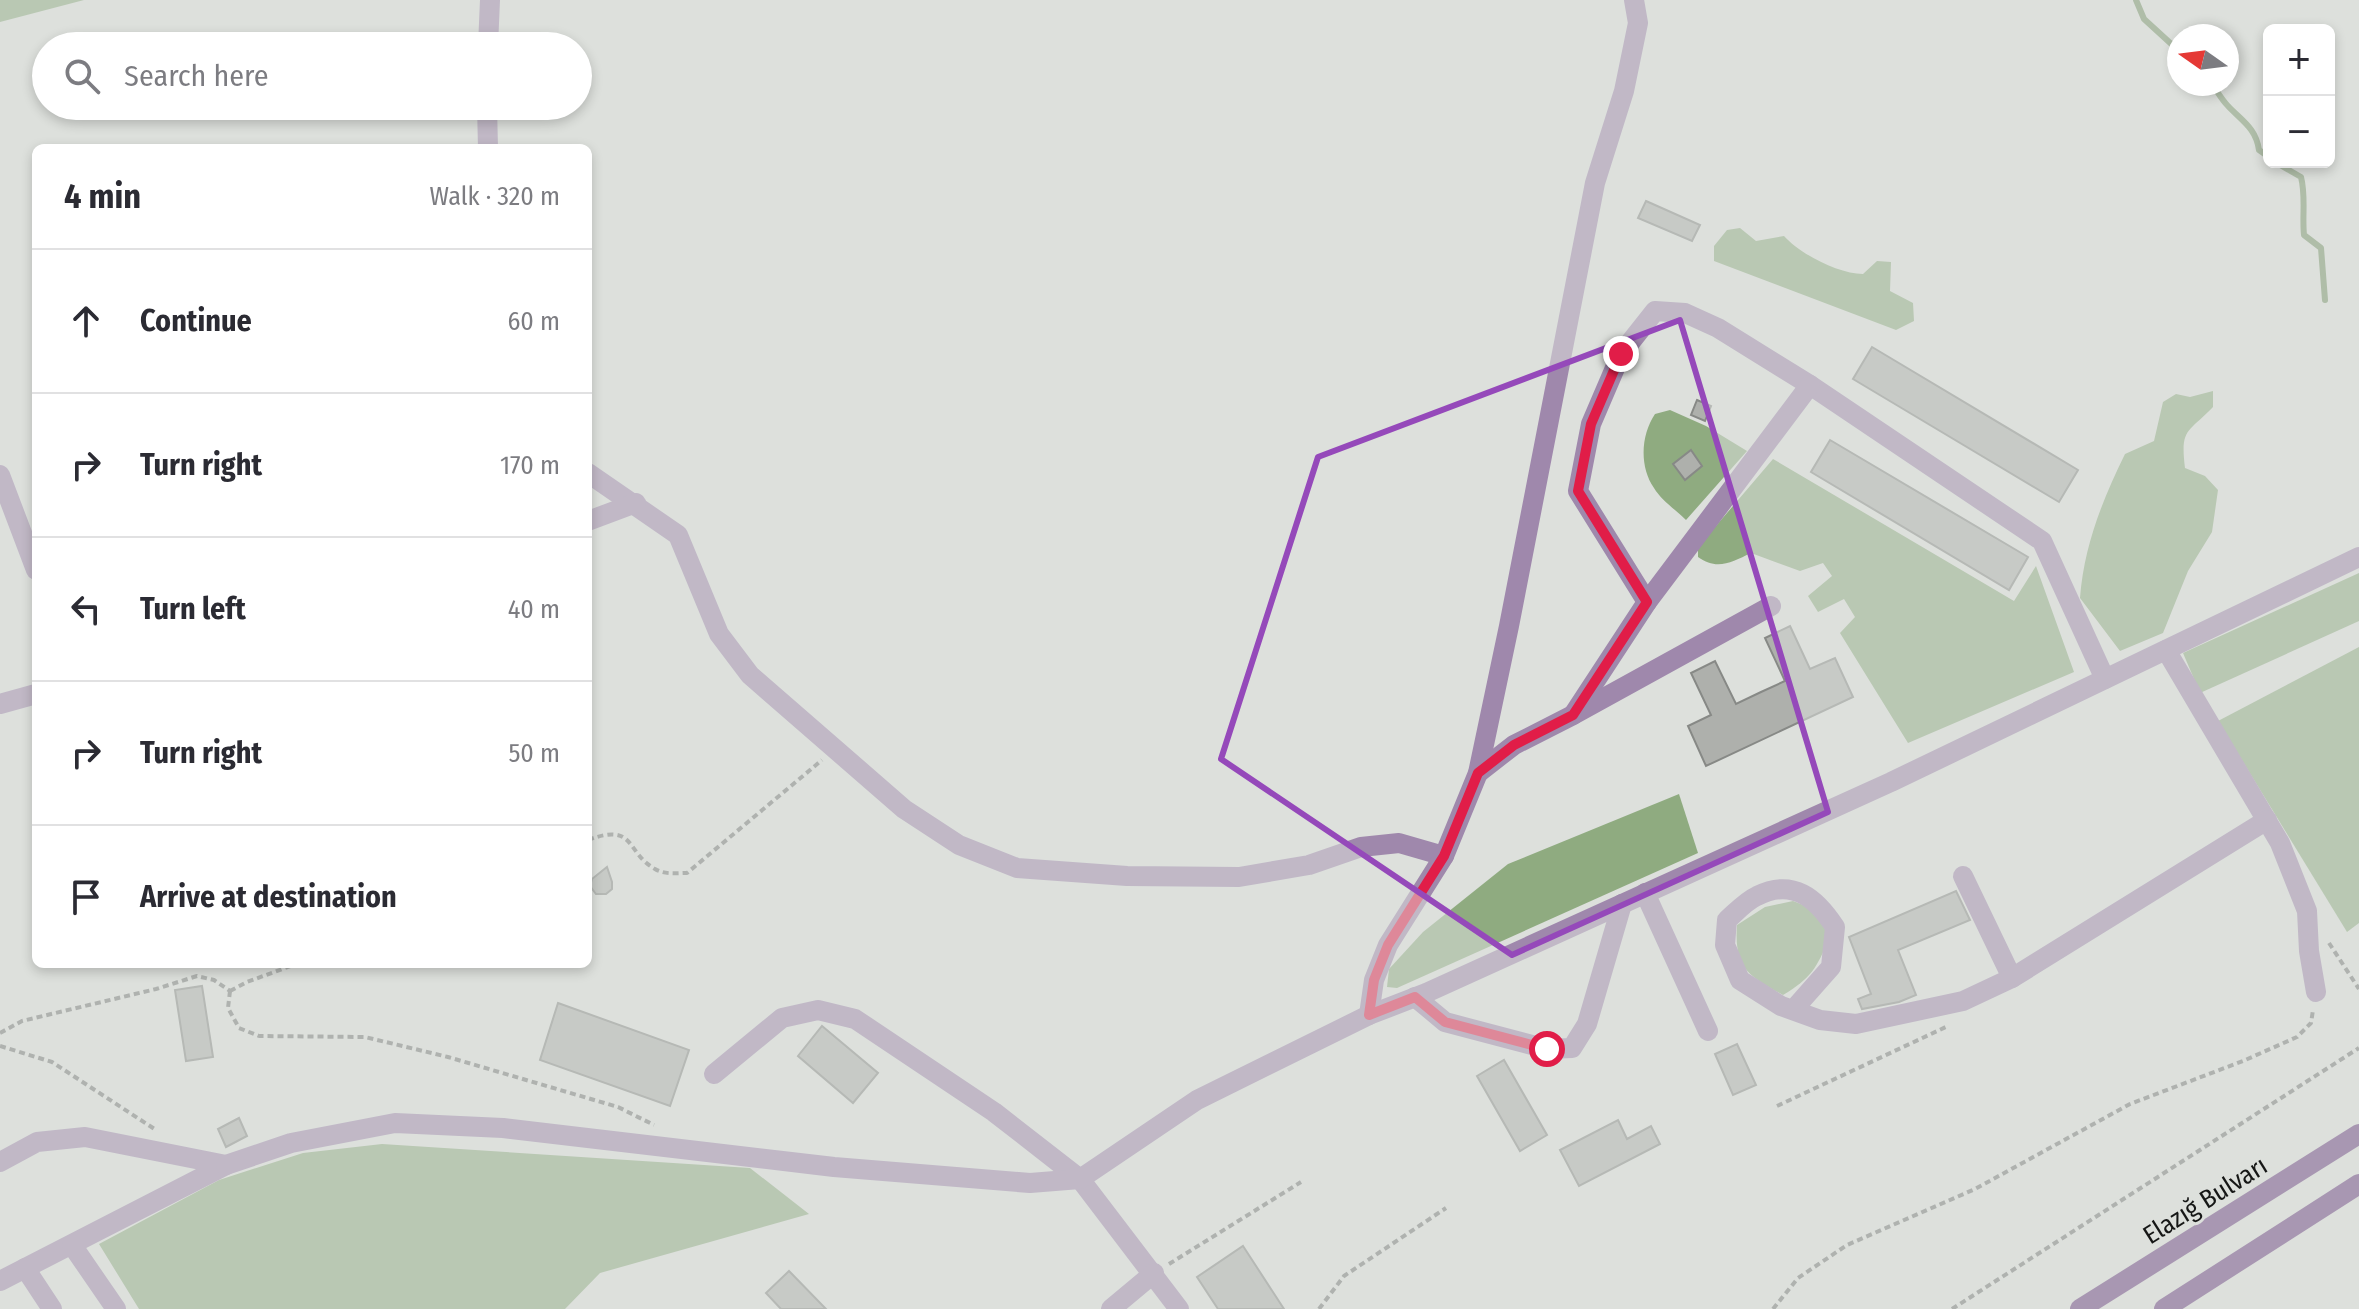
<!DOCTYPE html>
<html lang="en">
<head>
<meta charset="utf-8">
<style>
	body { margin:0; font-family:"Fira Sans Condensed",sans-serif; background:#f7f7f7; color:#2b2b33 }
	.controls { position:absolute; right:24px; top:24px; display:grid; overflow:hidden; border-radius:12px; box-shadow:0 4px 12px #0003 }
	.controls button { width:72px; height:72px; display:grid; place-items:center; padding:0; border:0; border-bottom:2px solid #e1e1e2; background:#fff; color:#2b2b33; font:40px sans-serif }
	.compass { position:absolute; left:2167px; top:24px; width:72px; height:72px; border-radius:50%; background:#fff; box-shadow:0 4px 12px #0003; rotate:284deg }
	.stop { position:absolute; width:24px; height:24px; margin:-18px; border:6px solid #e11d48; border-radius:50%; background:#fff }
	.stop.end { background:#e11d48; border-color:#fff; box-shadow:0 2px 8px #0008 }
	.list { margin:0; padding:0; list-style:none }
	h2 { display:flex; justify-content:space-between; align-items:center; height:104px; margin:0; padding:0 32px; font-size:34px }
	h2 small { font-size:26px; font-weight:400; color:#7c7c81 }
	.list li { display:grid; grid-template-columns:52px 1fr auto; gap:24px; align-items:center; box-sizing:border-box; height:144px; padding:0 32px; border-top:2px solid #e1e1e2 }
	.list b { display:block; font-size:30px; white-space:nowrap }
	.list em { font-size:26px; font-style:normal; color:#7c7c81 }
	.icon { flex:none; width:44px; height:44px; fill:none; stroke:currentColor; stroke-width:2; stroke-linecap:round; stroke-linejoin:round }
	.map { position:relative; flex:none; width:2359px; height:1309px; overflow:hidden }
	.search { position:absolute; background:#fff; box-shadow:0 4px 12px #0003; left:32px; top:32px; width:560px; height:88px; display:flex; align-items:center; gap:20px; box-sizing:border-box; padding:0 28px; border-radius:44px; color:#7c7c81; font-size:30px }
	.panel { position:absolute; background:#fff; box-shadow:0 4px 12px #0003; left:32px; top:144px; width:560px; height:824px; border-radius:12px }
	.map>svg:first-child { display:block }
	.forest { fill:#8fab80 }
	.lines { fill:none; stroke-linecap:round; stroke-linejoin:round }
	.stream { stroke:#789369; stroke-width:6 }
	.building { fill:#aeb0ac; stroke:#878986; stroke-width:2 }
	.path { stroke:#797b79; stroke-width:4; stroke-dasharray:6 4; stroke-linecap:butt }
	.minor { stroke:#9f88ac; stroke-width:20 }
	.major { stroke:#693f7e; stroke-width:20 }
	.route { stroke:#e11d48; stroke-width:10 }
	.marked { fill:none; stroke:#9549ba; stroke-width:6; stroke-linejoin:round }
	.labels { text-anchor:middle; stroke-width:6; stroke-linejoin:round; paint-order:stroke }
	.street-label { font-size:26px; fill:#161716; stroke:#dde0dc }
</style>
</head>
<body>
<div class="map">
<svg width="2359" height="1309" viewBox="0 0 2359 1309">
	<rect width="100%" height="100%" fill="#dde0dc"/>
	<!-- forest -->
	<g class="forest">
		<path d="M0 0H84L0 22Z"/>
		<path d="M1740 228 1756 241 1784 236C1800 254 1839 274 1863 274L1877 261 1891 262 1890 291 1913 303 1914 321 1896 330 1714 261V246L1727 230Z"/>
		<path d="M2213 391V407C2188 433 2180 428 2185 468L2205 476 2218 490 2212 532 2188 571 2163 633 2120 651 2080 598C2084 546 2102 501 2125 454L2154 441 2163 402 2176 394 2190 397Z"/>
		<path d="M1670 410 1706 426 1747 451 1686 520C1676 510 1661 500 1654 488 1639 466 1641 435 1655 414Z"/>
		<path d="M1773 459 2014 601 2036 566 2074 672 1908 743 1840 633 1855 617 1844 599 1818 612 1808 596 1832 576 1823 563 1800 571 1751 553C1732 562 1717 571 1698 557V547Z"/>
		<path d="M2359 573V621L2200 693 2183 653Z"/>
		<path d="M2359 647V923L2347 932 2218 721Z"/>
		<path d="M1679 794 1698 853 1397 988 1387 987 1389 969 1423 932 1508 864Z"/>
		<path d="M1793 901 1819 911 1829 938C1817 968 1811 978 1783 995 1748 976 1734 968 1737 925L1765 907Z"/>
		<path d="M382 1144 750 1168 809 1214 600 1273 565 1309H139L99 1244 219 1180 303 1153Z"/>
	</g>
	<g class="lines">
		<!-- stream -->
		<g class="stream">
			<path d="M2136 0 2144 19 2179 51"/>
			<path d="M2212 84C2217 91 2222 100 2228 106 2242 121 2256 128 2259 150L2269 157"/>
			<path d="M2275 162 2301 177C2306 196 2302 216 2304 235L2321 248 2325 300"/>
		</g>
	</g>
	<!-- building -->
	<g class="building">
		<path d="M1646 201 1700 225 1692 241 1638 218Z"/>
		<path d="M1872 347 2078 470 2059 502 1853 379Z"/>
		<path d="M1697 400 1711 406 1705 421 1691 415Z"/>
		<path d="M1830 440 2028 557 2009 590 1811 472Z"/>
		<path d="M1691 450 1702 466 1685 480 1673 464Z"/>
		<path d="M1790 626 1810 669 1835 658 1853 697 1706 766 1688 726 1711 715 1691 673 1715 661 1736 704 1761 692 1785 681 1765 638Z"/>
		<path d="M607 867 612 882V889L606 894H596L590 886 592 879Z"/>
		<path d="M1956 891 1970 920 1898 950 1916 995 1899 1002 1862 1009 1858 999 1871 994 1849 937Z"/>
		<path d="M202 986 213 1057 186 1061 175 990Z"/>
		<path d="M558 1003 689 1050 670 1106 540 1060Z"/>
		<path d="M822 1026 878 1073 853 1103 798 1056Z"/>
		<path d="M1737 1044 1756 1085 1733 1095 1715 1054Z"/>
		<path d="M1504 1060 1547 1135 1520 1151 1477 1076Z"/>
		<path d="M239 1118 247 1136 226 1147 218 1129Z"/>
		<path d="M1618 1120 1627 1139 1651 1126 1660 1144 1579 1186 1560 1150Z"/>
		<path d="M1243 1246 1284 1309H1218L1197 1277Z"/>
		<path d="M789 1271 826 1309H781L766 1293Z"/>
	</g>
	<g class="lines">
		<!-- path -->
		<g class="path">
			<path d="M588 840C636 822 625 852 655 869 665 875 676 873 687 873L822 760"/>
			<path d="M2329 943 2359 989"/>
			<path d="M230 991 228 1008 239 1028 259 1036 365 1037 448 1057 618 1107 654 1125"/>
			<path d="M230 991 247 982 296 964"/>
			<path d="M0 1033 22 1021 156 989 197 976 214 980 230 991"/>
			<path d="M0 1046 52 1062 156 1130"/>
			<path d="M1777 1106 1948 1026"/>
			<path d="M1169 1264 1301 1182"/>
			<path d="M1319 1309 1344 1276 1446 1208"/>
			<path d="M1773 1309 1798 1278 1847 1245 1975 1189 2130 1104 2243 1061 2297 1037 2311 1023 2313 1010"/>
			<path d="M1952 1309 2359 1048"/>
		</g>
		<!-- minor -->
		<g class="minor">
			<path d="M488 46 490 0"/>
			<path d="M487 106 488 148"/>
			<path d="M588 473 678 535 719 634 750 675 904 809 959 845 1017 868 1127 876 1239 877 1309 865 1361 847 1399 843 1444 856"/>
			<path d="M0 475 36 570"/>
			<path d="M588 521 636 503"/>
			<path d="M1647 602 1578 491 1591 424 1621 354 1655 311 1685 313 1718 328 1810 385 2042 541 2105 679"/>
			<path d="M2166 650 2280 843 2307 911 2309 951 2316 992"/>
			<path d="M0 704 36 694"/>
			<path d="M1573 715 1647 602 1810 385"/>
			<path d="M1478 773 1514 745 1573 715 1771 606"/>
			<path d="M1963 876 2012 978"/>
			<path d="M1645 893 1708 1031"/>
			<path d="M1415 997 1445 1022 1547 1049 1572 1048 1587 1024 1622 904"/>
			<path d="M1793 1010 1831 967 1835 927C1816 898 1793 878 1757 896 1746 901 1736 912 1727 920L1725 945 1740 980 1781 1006 1820 1020 1856 1024 1963 1001 2012 978 2267 820"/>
			<path d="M1369 1015 1374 980 1388 945 1444 856 1478 773 1509 626 1595 183 1624 91 1638 23 1634 0"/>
			<path d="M714 1074 782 1018 818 1010 855 1019 994 1112 1080 1179 1179 1309"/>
			<path d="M0 1162 37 1142 85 1137 226 1165 0 1281"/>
			<path d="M226 1165 291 1143 395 1123 503 1128 834 1167 1030 1183 1080 1179 1197 1100 1369 1015 1426 993 1891 782 2359 557"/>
			<path d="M72 1245 116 1309"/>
			<path d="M25 1268 52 1309"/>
			<path d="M1111 1309 1154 1273"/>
		</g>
		<!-- major -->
		<g class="major">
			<path d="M2080 1309 2359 1134"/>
			<path d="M2164 1309 2359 1184"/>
		</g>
	</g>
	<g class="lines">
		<!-- route -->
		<path class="route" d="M1547 1049 1445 1022 1415 997 1369 1015 1374 980 1388 945 1444 856 1478 773 1514 745 1573 715 1647 602 1578 491 1591 424 1621 354"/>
	</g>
	<!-- marked area -->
	<path d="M0 0H2359V1309H0ZM1680 320 1828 812 1512 955 1221 759 1318 457Z" fill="#dde0dc" fill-opacity=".55" fill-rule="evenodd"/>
	<path class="marked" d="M1680 320 1828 812 1512 955 1221 759 1318 457Z"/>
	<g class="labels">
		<!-- street labels -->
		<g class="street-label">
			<text transform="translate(2205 1200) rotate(-32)" y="9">Elazığ Bulvarı</text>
		</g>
	</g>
</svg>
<div class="controls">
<button>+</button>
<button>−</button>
</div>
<svg class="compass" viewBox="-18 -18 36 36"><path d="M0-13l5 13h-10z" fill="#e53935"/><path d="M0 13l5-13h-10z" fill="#7c7c81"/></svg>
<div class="stop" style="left:1547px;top:1049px"></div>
<div class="stop end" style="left:1621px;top:354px"></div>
<div class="search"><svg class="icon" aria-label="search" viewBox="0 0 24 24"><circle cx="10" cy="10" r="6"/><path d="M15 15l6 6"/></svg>Search here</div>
<section class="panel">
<h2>4 min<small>Walk · 320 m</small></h2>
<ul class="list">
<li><svg class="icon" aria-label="ahead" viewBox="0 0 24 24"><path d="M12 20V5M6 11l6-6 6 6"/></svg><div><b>Continue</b></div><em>60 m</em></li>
<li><svg class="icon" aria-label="right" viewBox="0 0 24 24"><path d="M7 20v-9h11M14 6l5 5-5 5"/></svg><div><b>Turn right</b></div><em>170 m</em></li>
<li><svg class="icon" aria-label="left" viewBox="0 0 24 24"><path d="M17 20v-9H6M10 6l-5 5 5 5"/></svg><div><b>Turn left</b></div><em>40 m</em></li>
<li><svg class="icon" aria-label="right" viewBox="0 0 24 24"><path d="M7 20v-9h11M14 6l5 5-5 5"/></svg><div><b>Turn right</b></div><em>50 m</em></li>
<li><svg class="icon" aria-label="arrive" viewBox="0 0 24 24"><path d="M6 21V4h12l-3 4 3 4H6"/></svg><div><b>Arrive at destination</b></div></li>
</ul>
</section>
</div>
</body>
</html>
